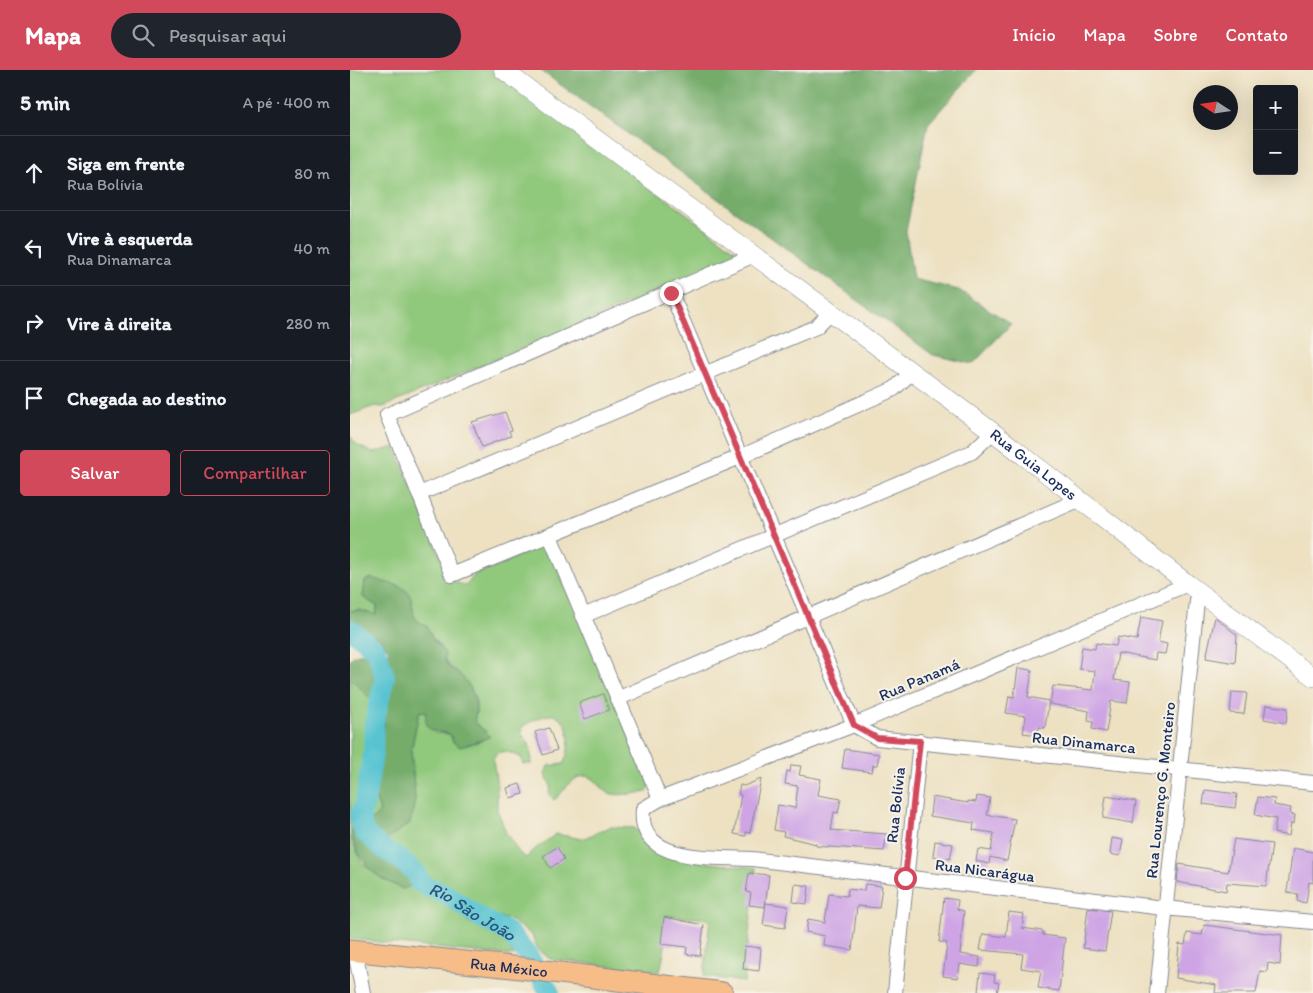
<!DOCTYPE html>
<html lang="pt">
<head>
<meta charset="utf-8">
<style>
	body { margin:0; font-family:Itim,sans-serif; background:#20242c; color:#f1f3f6 }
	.controls { position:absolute; right:15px; top:15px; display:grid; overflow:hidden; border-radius:5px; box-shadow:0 5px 20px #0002 }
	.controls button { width:45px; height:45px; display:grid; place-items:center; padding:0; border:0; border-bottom:1px solid #363941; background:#171b24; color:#f1f3f6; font:25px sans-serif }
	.compass { position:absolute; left:843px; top:15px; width:45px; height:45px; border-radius:50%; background:#171b24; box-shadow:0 5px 20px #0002; rotate:282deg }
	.stop { position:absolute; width:15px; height:15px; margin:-11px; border:4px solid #d1495b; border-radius:50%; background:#fff }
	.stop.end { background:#d1495b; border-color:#fff; box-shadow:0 1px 5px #0008 }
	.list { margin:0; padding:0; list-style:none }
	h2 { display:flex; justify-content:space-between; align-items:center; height:65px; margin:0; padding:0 20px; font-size:21px }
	h2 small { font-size:16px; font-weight:400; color:#9ea1a6 }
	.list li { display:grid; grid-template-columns:32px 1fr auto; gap:15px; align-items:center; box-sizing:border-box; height:75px; padding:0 20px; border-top:1px solid #363941 }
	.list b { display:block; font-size:19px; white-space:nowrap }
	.list p { margin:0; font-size:16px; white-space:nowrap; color:#9ea1a6 }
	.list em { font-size:16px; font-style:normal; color:#9ea1a6 }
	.actions { display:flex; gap:10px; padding:15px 20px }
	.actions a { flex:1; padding:11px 0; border:1px solid #d1495b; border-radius:5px; text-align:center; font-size:18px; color:#d1495b }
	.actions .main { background:#d1495b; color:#fff }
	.icon { flex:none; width:28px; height:28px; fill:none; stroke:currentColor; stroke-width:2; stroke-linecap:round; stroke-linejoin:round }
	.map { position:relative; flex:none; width:963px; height:923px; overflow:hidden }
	header { display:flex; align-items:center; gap:30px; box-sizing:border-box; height:70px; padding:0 25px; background:#d1495b; color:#fff }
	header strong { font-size:24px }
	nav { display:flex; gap:28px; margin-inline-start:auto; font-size:18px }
	.search { width:350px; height:45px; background:#20242c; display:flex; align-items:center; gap:12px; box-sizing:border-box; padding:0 18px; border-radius:28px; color:#9ea1a6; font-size:19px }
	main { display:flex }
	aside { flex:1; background:#171b24 }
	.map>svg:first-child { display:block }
	.green { fill:#90c87b; stroke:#567c6c }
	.forest { fill:#74ac6b; stroke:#486e64 }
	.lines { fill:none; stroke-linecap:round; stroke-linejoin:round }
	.river { stroke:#58c4d1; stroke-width:20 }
	.building { fill:#cea4e5 }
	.minor-casing { stroke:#848890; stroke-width:16 }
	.tertiary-casing { stroke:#848890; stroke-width:19 }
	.primary-casing { stroke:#848890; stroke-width:23 }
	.minor { stroke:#fff; stroke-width:14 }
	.tertiary { stroke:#fff; stroke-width:18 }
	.primary { stroke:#f7bd88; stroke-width:21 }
	.route { stroke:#d1495b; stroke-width:6 }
	.labels { text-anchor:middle; stroke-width:4; stroke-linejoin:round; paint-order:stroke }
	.street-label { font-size:16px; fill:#1b2f5e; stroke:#f7f3e8 }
	.water-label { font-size:18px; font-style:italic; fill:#2a547b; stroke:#f7f3e8 }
</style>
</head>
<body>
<header>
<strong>Mapa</strong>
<div class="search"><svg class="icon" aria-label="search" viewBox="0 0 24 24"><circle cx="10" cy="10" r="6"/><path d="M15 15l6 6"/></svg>Pesquisar aqui</div>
<nav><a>Início</a><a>Mapa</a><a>Sobre</a><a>Contato</a></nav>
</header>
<main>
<aside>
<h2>5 min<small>A pé · 400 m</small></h2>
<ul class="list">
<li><svg class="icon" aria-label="ahead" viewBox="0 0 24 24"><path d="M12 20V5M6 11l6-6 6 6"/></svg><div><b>Siga em frente</b><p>Rua Bolívia</p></div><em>80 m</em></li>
<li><svg class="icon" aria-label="left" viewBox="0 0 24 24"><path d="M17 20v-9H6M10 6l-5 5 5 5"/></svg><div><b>Vire à esquerda</b><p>Rua Dinamarca</p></div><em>40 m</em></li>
<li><svg class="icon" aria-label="right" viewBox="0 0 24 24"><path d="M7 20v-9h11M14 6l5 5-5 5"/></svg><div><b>Vire à direita</b></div><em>280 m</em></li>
<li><svg class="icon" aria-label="arrive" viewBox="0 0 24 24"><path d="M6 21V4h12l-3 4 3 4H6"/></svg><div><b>Chegada ao destino</b></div></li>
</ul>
<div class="actions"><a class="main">Salvar</a><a>Compartilhar</a></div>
</aside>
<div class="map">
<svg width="963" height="923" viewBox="0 0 963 923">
	<rect width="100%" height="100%" fill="#f7f3e8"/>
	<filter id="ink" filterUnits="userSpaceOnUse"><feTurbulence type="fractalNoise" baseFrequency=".02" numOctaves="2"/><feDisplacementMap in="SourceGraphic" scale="10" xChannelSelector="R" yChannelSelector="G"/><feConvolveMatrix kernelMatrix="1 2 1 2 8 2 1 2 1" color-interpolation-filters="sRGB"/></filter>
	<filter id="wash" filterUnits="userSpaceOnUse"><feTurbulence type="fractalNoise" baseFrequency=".0096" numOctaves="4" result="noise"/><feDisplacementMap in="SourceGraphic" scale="20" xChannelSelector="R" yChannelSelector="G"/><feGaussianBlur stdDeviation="1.12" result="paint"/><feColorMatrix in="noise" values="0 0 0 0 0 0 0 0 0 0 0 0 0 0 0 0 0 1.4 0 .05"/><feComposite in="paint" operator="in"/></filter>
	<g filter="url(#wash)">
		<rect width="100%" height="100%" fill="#ede1c2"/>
		<!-- green -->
		<g class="green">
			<path d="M0 0H143L388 182 384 189 33 337 25 336 0 345Z"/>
			<path d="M0 366 7 375 23 383 45 377 100 510 116 516 125 504 132 500 146 497 186 476H194L200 481 300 714 297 722C287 723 271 726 262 724 249 721 246 702 230 707 219 710 213 723 204 730L199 723 201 716 195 704 198 696 213 694C221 682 223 648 203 645 194 644 181 652 173 656L171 663 180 677 182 694H173L171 687 155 681 147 683 143 690 147 715V739L156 763 170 784 177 788 181 782 206 764 232 769 260 757 285 758 306 783 316 788 406 798 394 912 354 906 360 849 321 846 310 902 200 889 188 879 182 865 162 851 138 843 91 817 77 813 70 801 36 770 60 753 62 745 65 729 61 681 69 642 76 641 84 663 100 664 103 672 118 675 133 670 136 661 128 657 124 650C132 631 117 606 99 597 94 590 93 580 88 574 80 565 71 557 63 547V539L45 515 37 514 22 508 15 511 13 527 27 536 26 546 9 540 0 541Z"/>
			<path d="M0 608 23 631 30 633 36 639 25 726 30 741C23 752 17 752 5 753L2 770 12 793 32 809 53 819 60 809 58 801 75 821 101 830 118 852 144 863 155 871 164 886 0 869Z"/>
		</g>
		<!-- forest -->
		<g class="forest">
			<path d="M190 0H626L578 54 556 161 563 209 609 220 661 254 623 294 583 285Z"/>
			<path d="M22 508C31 512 47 514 53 518 71 530 53 548 77 556L83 570 95 583C95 584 94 590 95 591 96 597 102 598 106 601 121 612 130 634 124 651 129 658 136 660 140 667L110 677 103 672 100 664C83 660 74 664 76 641L69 642 61 681 65 729 62 745 60 753 36 770 45 792 58 801 61 816 53 819C31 808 17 803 7 779 2 769 0 764 5 753 17 752 23 752 30 741L25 726 36 639 30 633 23 631 0 608V589C11 579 22 584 35 587L39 580 28 567 21 566 0 554V541L9 540 26 545 27 536 13 527 15 511Z"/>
		</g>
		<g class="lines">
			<!-- river -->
			<path class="river" id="s1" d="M0 559 26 580 35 607 24 653 23 683 15 733 10 746 14 762 36 781 47 787 68 805 69 812 77 817 96 824 128 846 159 863 179 887 200 923"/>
		</g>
		<g id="blocks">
			<!-- building -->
			<g class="building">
				<path d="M155 342 162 360 159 361 161 366 132 377 122 352Z"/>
				<path d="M791 547 812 551 808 572 817 574 815 584 806 583 805 590 768 583 764 610 780 612 777 633 761 631 756 662 742 659 743 652 738 651 739 641 700 634 703 616 743 620 745 601 729 599 732 577 745 579 746 573 766 576 768 567 787 570Z"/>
				<path d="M865 547 887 565 885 593 856 588Z"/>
				<path d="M668 598 682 600 678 627 699 631 695 658 689 657 688 665 673 663 676 646 656 643 659 626 664 627Z"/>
				<path d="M882 622 897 623 894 644 880 643Z"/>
				<path d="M253 624 259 640 235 649 229 633Z"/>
				<path d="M916 635 938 638 936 653 914 649Z"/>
				<path d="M199 658 207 680 193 685 185 662Z"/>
				<path d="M495 679 529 684 527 695H523L522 702 492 698Z"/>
				<path d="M441 695 451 696 449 705 471 709 468 725 491 729 488 743 484 742 481 760 537 764 534 781 466 776V774L433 766 434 762 424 760 428 735 445 738 448 716 435 714 437 701 440 702Z"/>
				<path d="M411 709 400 763 396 762V766L384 764 391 725 388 724 390 715 394 716Z"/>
				<path d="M170 714 173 724 160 728 157 718Z"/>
				<path d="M855 720 887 724 885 738 853 734Z"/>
				<path d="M627 726 640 728 637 745 665 749 657 791 640 787 639 794 626 791 628 779 641 781 644 763 623 760 624 753 580 746 582 727 618 733V731L626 732Z"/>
				<path d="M756 726 786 731 783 753 753 748Z"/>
				<path d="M908 727 925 729 924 735 941 738 940 744 945 745 944 754 941 753 939 766 924 763 926 749 905 745Z"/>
				<path d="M762 768 773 770 770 786 760 784Z"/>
				<path d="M884 769 922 774 916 816 877 813 876 821 827 812 829 794 878 802Z"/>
				<path d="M585 771 603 774 600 789 583 786Z"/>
				<path d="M207 777 214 789 200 798 193 786Z"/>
				<path d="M943 778 963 782V813L959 812 956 833 947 831 948 824 937 822Z"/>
				<path d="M399 803 419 805 415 837 399 835 401 823 396 822Z"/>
				<path d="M445 814 459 816 457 834 443 832Z"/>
				<path d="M515 814 532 816 529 838 507 836 502 880 474 876 475 866 456 862 458 849 475 852 479 824 497 826 498 819 514 821Z"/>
				<path d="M594 828 608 830 607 839 614 841 610 884 630 887 629 897 610 894 608 908 593 906 597 873 589 872Z"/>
				<path d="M416 833 438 836 435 858 413 855Z"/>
				<path d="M738 838 761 841 755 881 733 878Z"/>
				<path d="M659 842 674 844 672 858 693 861V865L715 868 709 921 688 918 691 901 671 898 673 884 630 880 633 864 656 867Z"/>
				<path d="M314 847 354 855 350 886 336 884 337 877 311 874Z"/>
				<path d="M854 855 932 865 930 895 918 893 917 902 910 901 906 923H865L866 915 826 908 829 874 835 875 837 863 852 865Z"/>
				<path d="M395 876 411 878 409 901 393 899Z"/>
				<path d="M630 903 645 905 644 912 649 913 647 923 628 922Z"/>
			</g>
		</g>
	</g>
	<g filter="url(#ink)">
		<use href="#blocks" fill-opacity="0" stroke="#848890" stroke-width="1"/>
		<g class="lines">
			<!-- minor casing -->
			<g class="minor-casing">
				<g id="minor">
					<path d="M402 186 37 345 102 505 390 387 544 319 561 303"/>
					<path d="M321 223 504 655 527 668 963 713"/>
					<path d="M69 424 466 257 480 243"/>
					<path d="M200 466 310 729"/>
					<path d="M838 514 504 655 310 729 293 739C287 795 365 786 402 789L814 838 963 852"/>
					<path d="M233 546 622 382 643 362"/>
					<path d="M267 629 731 429"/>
					<path d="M5 881 13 923"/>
					<path d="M545 923 570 671"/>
					<path d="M807 923 848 521"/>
				</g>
			</g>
			<!-- tertiary casing -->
			<g class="tertiary-casing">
				<g id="tertiary">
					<path id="s2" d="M153 0 643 362 838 514 963 607"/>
				</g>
			</g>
			<!-- primary casing -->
			<g class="primary-casing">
				<g id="primary">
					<path id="s3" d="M0 880 162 897 372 923"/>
				</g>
			</g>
			<!-- minor -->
			<use href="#minor" class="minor"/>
			<!-- tertiary -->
			<use href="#tertiary" class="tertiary"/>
			<!-- primary -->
			<use href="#primary" class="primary"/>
		</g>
	</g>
	<g class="lines" filter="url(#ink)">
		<!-- route -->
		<path class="route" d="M321 223 504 655 527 668 570 671 555 808"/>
	</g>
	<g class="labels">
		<!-- street labels -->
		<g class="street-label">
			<text dy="6" stroke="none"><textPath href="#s2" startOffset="661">Rua Guia Lopes</textPath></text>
			<text transform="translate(569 609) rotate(-23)" y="6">Rua Panamá</text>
			<text transform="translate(734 672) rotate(6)" y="6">Rua Dinamarca</text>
			<text transform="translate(810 720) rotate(-84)" y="6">Rua Lourenço G. Monteiro</text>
			<text transform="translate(545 735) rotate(-84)" y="6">Rua Bolívia</text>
			<text transform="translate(635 800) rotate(7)" y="6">Rua Nicarágua</text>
			<text dy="6" stroke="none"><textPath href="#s3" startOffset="160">Rua México</textPath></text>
		</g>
		<!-- water labels -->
		<g class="water-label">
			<text dy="6" stroke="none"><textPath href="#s1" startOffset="358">Rio São João</textPath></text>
		</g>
	</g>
</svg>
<div class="controls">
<button>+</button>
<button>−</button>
</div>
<svg class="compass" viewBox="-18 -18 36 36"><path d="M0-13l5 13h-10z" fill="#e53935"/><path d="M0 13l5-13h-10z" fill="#9ea1a6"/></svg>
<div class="stop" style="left:555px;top:808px"></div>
<div class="stop end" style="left:321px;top:223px"></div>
</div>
</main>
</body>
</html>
